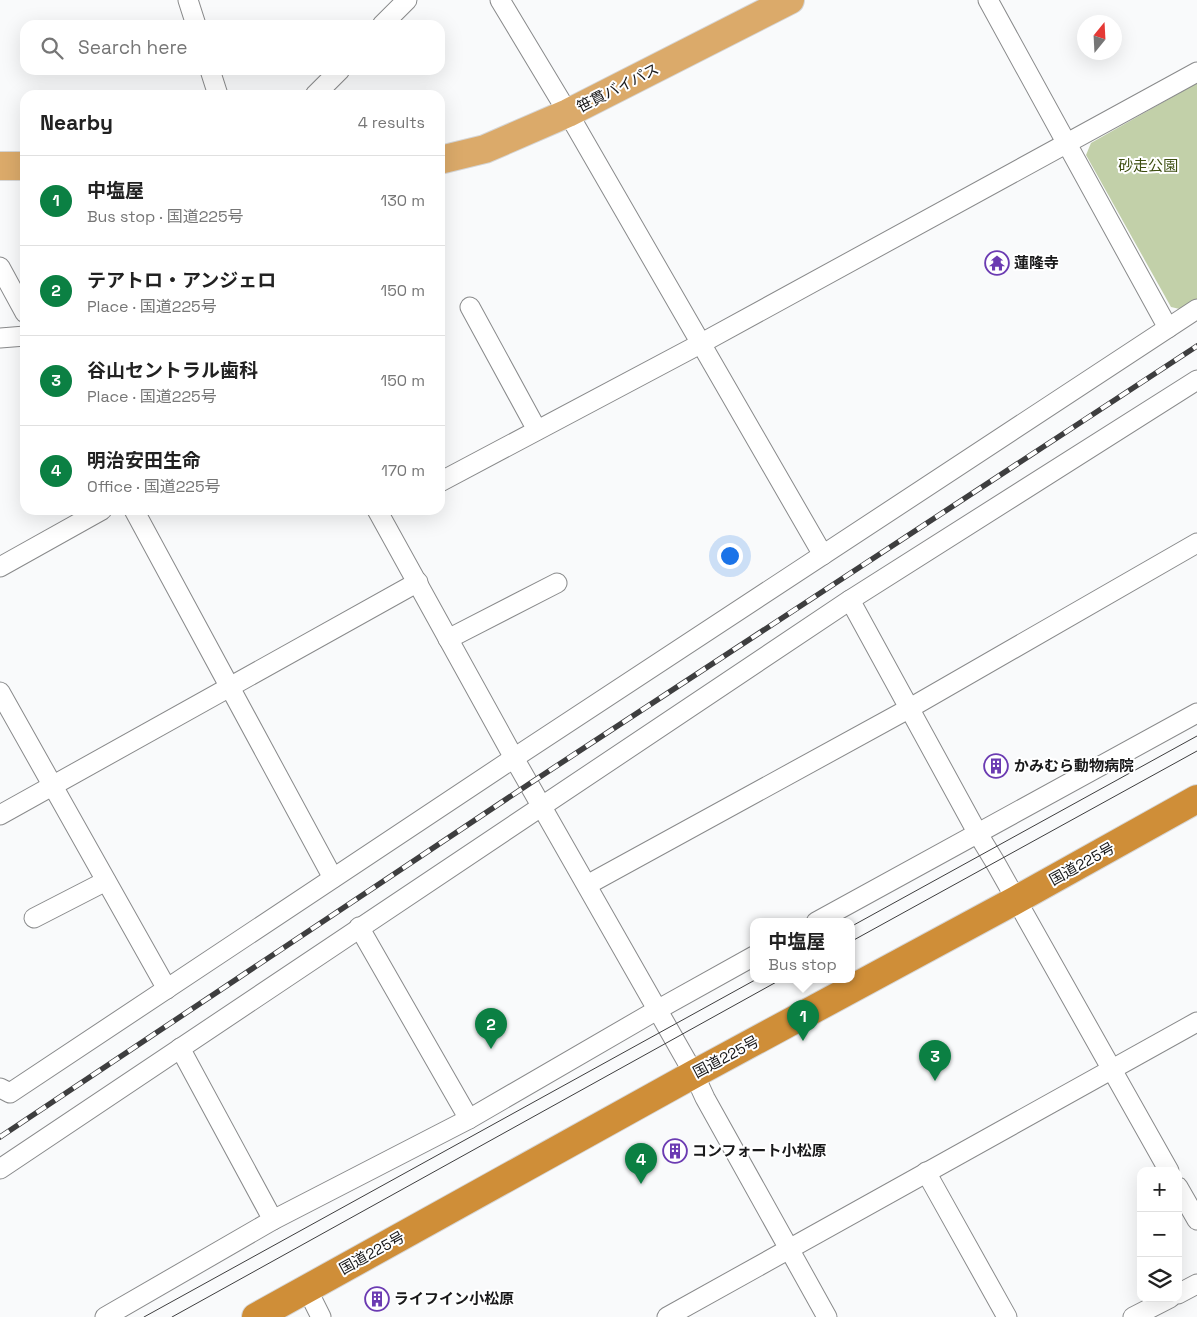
<!DOCTYPE html>
<html lang="en">
<head>
<meta charset="utf-8">
<style>
	body { margin:0; font-family:"Space Grotesk","Noto Sans JP",sans-serif; background:#f2f2f2; color:#222 }
	.controls { position:absolute; right:15px; bottom:15px; display:grid; overflow:hidden; border-radius:10px; box-shadow:0 5px 20px #0002 }
	.controls button { width:45px; height:45px; display:grid; place-items:center; padding:0; border:0; border-bottom:1px solid #e0e0e0; background:#fff; color:#222; font:25px sans-serif }
	.compass { position:absolute; left:1077px; top:15px; width:45px; height:45px; border-radius:50%; background:#fff; box-shadow:0 5px 20px #0002; rotate:18deg }
	.you { position:absolute; left:729px; top:555px; width:18px; height:18px; margin:-12px; border:4px solid #fff; border-radius:50%; background:#1a73e8; box-shadow:0 0 0 8px #1a73e833 }
	.badge { display:grid; place-items:center; width:32px; height:32px; border-radius:50%; background:#0b8043; color:#fff; font-size:16px; font-weight:700 }
	.pin { position:absolute; translate:-50% -41px; filter:drop-shadow(0 1px 2px #0008) }
	.pin::after { content:''; position:absolute; top:26px; width:18px; height:15px; background:inherit; clip-path:polygon(0 0,100% 0,50% 100%) }
	.popup { position:absolute; left:750px; top:918px; width:105px; height:65px; box-sizing:border-box; display:grid; place-content:center; border-radius:10px; background:#fff; filter:drop-shadow(0 1px 4px #0005); font-size:16px; white-space:nowrap; color:#767676 }
	.popup b { font-size:19px; color:#222 }
	.popup::after { content:''; position:absolute; left:50%; top:100%; margin-left:-10px; border:10px solid transparent; border-top-color:#fff }
	.list { margin:0; padding:0; list-style:none }
	h2 { display:flex; justify-content:space-between; align-items:center; height:65px; margin:0; padding:0 20px; font-size:21px }
	h2 small { font-size:16px; font-weight:400; color:#767676 }
	.list li { display:grid; grid-template-columns:32px 1fr auto; gap:15px; align-items:center; box-sizing:border-box; height:90px; padding:0 20px; border-top:1px solid #e0e0e0 }
	.list b { display:block; font-size:19px; white-space:nowrap }
	.list p { margin:0; font-size:16px; white-space:nowrap; color:#767676 }
	.list em { font-size:16px; font-style:normal; color:#767676 }
	.icon { flex:none; width:28px; height:28px; fill:none; stroke:currentColor; stroke-width:2; stroke-linecap:round; stroke-linejoin:round }
	.map { position:relative; flex:none; width:1197px; height:1317px; overflow:hidden }
	.search { position:absolute; background:#fff; box-shadow:0 5px 20px #0002; left:20px; top:20px; width:425px; height:55px; display:flex; align-items:center; gap:12px; box-sizing:border-box; padding:0 18px; border-radius:15px; color:#767676; font-size:19px }
	.panel { position:absolute; background:#fff; box-shadow:0 5px 20px #0002; left:20px; top:90px; width:425px; height:425px; border-radius:15px }
	.map>svg:first-child { display:block }
	.green { fill:#c2d0a9 }
	.lines { fill:none; stroke-linecap:round; stroke-linejoin:round }
	.minor-casing { stroke:#898a8b; stroke-width:21 }
	.primary-casing { stroke:#d6d6d6; stroke-width:30 }
	.trunk-casing { stroke:#d6d6d6; stroke-width:30 }
	.minor { stroke:#fff; stroke-width:19 }
	.primary { stroke:#dbaa6a; stroke-width:28 }
	.trunk { stroke:#cf8e38; stroke-width:28 }
	.tram { stroke:#3e3e3f; stroke-width:1 }
	.rail-casing { stroke:#3e3e3f; stroke-width:5.5 }
	.rail { stroke:#fff; stroke-width:4; stroke-dasharray:11; stroke-linecap:butt }
	.labels { text-anchor:middle; stroke-width:4; stroke-linejoin:round; paint-order:stroke }
	.street-label { font-size:15px; fill:#19191a; stroke:#fff }
	.park-label { font-size:15px; fill:#3e4f12; stroke:#fff }
	.poi-label { font-size:15px; font-weight:bold; fill:#19191a; stroke:#fff; text-anchor:start }
</style>
</head>
<body>
<div class="map">
<svg width="1197" height="1317" viewBox="0 0 1197 1317">
	<rect width="100%" height="100%" fill="#f9fafb"/>
	<!-- green -->
	<path class="green" d="M1197 83V302L1184 310 1171 307 1086 155 1091 143Z"/>
	<g class="lines">
		<!-- minor casing -->
		<g class="minor-casing">
			<g id="minor">
				<path d="M188 0 196 25"/>
				<path d="M500 0 568 113 823 555"/>
				<path d="M988 0 1168 328"/>
				<path d="M382 25 407 0"/>
				<path d="M210 70 218 95"/>
				<path d="M315 95 340 70"/>
				<path d="M0 267 25 313"/>
				<path d="M470 307 537 430"/>
				<path d="M0 338 25 336"/>
				<path d="M440 482 700 344 1197 72"/>
				<path d="M134 510 333 878"/>
				<path d="M377 510 514 758 694 1074 705 1098 827 1317"/>
				<path d="M0 567 102 510"/>
				<path d="M850 600 978 834 995 862 1169 1171"/>
				<path d="M448 639 557 583"/>
				<path d="M0 692 167 989"/>
				<path d="M0 815 418 582"/>
				<path d="M587 885 910 708 1197 543"/>
				<path d="M34 918 106 881"/>
				<path d="M816 922 1197 713"/>
				<path d="M359 927 469 1119"/>
				<path d="M180 1048 273 1220"/>
				<path d="M0 1088 10 1093 514 758 1197 309"/>
				<path d="M0 1169 850 600 1197 380"/>
				<path d="M926 1172 1007 1317"/>
				<path d="M1178 1187 1197 1220"/>
				<path d="M307 1289 321 1317"/>
				<path d="M1178 1294 1197 1284"/>
				<path d="M105 1317 273 1220 469 1119 657 1010 754 956"/>
				<path d="M667 1317 1197 1022"/>
				<path d="M1133 1317 1170 1298"/>
			</g>
		</g>
		<!-- primary casing -->
		<g class="primary-casing">
			<g id="primary">
				<path d="M440 160 485 149 568 113 790 0"/>
				<path d="M0 166H25"/>
			</g>
		</g>
		<!-- trunk casing -->
		<g class="trunk-casing">
			<path id="trunk" d="M256 1317 694 1074 1016 900 1197 799"/>
		</g>
		<!-- minor -->
		<use href="#minor" class="minor"/>
		<!-- primary -->
		<use href="#primary" class="primary"/>
		<!-- trunk -->
		<use href="#trunk" class="trunk"/>
		<!-- tram -->
		<g class="tram">
			<path d="M852 926 1197 736"/>
			<path d="M852 941 1197 751"/>
			<path d="M144 1317 755 980"/>
			<path d="M172 1317 780 980"/>
		</g>
		<!-- rail casing -->
		<g class="rail-casing">
			<path id="rail" d="M0 1137 529 784 1197 346"/>
		</g>
		<!-- rail -->
		<use href="#rail" class="rail"/>
	</g>
	<!-- icons -->
	<defs>
		<g id="temple-ring" transform="scale(1.25)"><circle r="9.5" fill="#fff" stroke="#6b3bb2" stroke-width="1.5"/><path d="M0-6L5-2H3V0L6.5 2.5H4V6H1.5V3h-3V6H-4V2.5H-6.5L-3 0V-2H-5Z" fill="#6b3bb2"/></g>
		<g id="building-ring" transform="scale(1.25)"><circle r="9.5" fill="#fff" stroke="#6b3bb2" stroke-width="1.5"/><path d="M-4-6H4V6H1V3H-1V6H-4ZM-2.5-4.3h1.7v1.8h-1.7ZM.8-4.3h1.7v1.8H.8ZM-2.5-1h1.7V.8h-1.7ZM.8-1h1.7V.8H.8Z" fill="#6b3bb2"/></g>
	</defs>
	<g fill-rule="evenodd">
		<use href="#temple-ring" x="997" y="263"/>
		<use href="#building-ring" x="996" y="766"/>
		<use href="#building-ring" x="675" y="1151"/>
		<use href="#building-ring" x="377" y="1299"/>
	</g>
	<g class="labels">
		<!-- street labels -->
		<g class="street-label">
			<text transform="translate(618 88) rotate(-27)" y="5">笹貫バイパス</text>
			<text transform="translate(1082 864) rotate(-29)" y="5">国道225号</text>
			<text transform="translate(726 1057) rotate(-28)" y="5">国道225号</text>
			<text transform="translate(372 1253) rotate(-29)" y="5">国道225号</text>
		</g>
		<!-- park labels -->
		<g class="park-label">
			<text x="1148" y="171">砂走公園</text>
		</g>
		<!-- poi labels -->
		<g class="poi-label">
			<text x="1014" y="268">蓮隆寺</text>
			<text x="1014" y="771">かみむら動物病院</text>
			<text x="692" y="1156">コンフォート小松原</text>
			<text x="394" y="1304">ライフイン小松原</text>
		</g>
	</g>
</svg>
<div class="controls">
<button>+</button>
<button>−</button>
<button><svg class="icon" aria-label="layers" viewBox="0 0 24 24"><path d="M12 4l9 5-9 5-9-5zM3 14l9 5 9-5"/></svg></button>
</div>
<svg class="compass" viewBox="-18 -18 36 36"><path d="M0-13l5 13h-10z" fill="#e53935"/><path d="M0 13l5-13h-10z" fill="#767676"/></svg>
<div class="you"></div>
<div class="pin badge" style="left:803px;top:1041px">1</div>
<div class="popup"><b>中塩屋</b>Bus stop</div>
<div class="pin badge" style="left:491px;top:1049px">2</div>
<div class="pin badge" style="left:935px;top:1081px">3</div>
<div class="pin badge" style="left:641px;top:1184px">4</div>
<div class="search"><svg class="icon" aria-label="search" viewBox="0 0 24 24"><circle cx="10" cy="10" r="6"/><path d="M15 15l6 6"/></svg>Search here</div>
<section class="panel">
<h2>Nearby<small>4 results</small></h2>
<ul class="list">
<li><span class="badge">1</span><div><b>中塩屋</b><p>Bus stop · 国道225号</p></div><em>130 m</em></li>
<li><span class="badge">2</span><div><b>テアトロ・アンジェロ</b><p>Place · 国道225号</p></div><em>150 m</em></li>
<li><span class="badge">3</span><div><b>谷山セントラル歯科</b><p>Place · 国道225号</p></div><em>150 m</em></li>
<li><span class="badge">4</span><div><b>明治安田生命</b><p>Office · 国道225号</p></div><em>170 m</em></li>
</ul>
</section>
</div>
</body>
</html>
